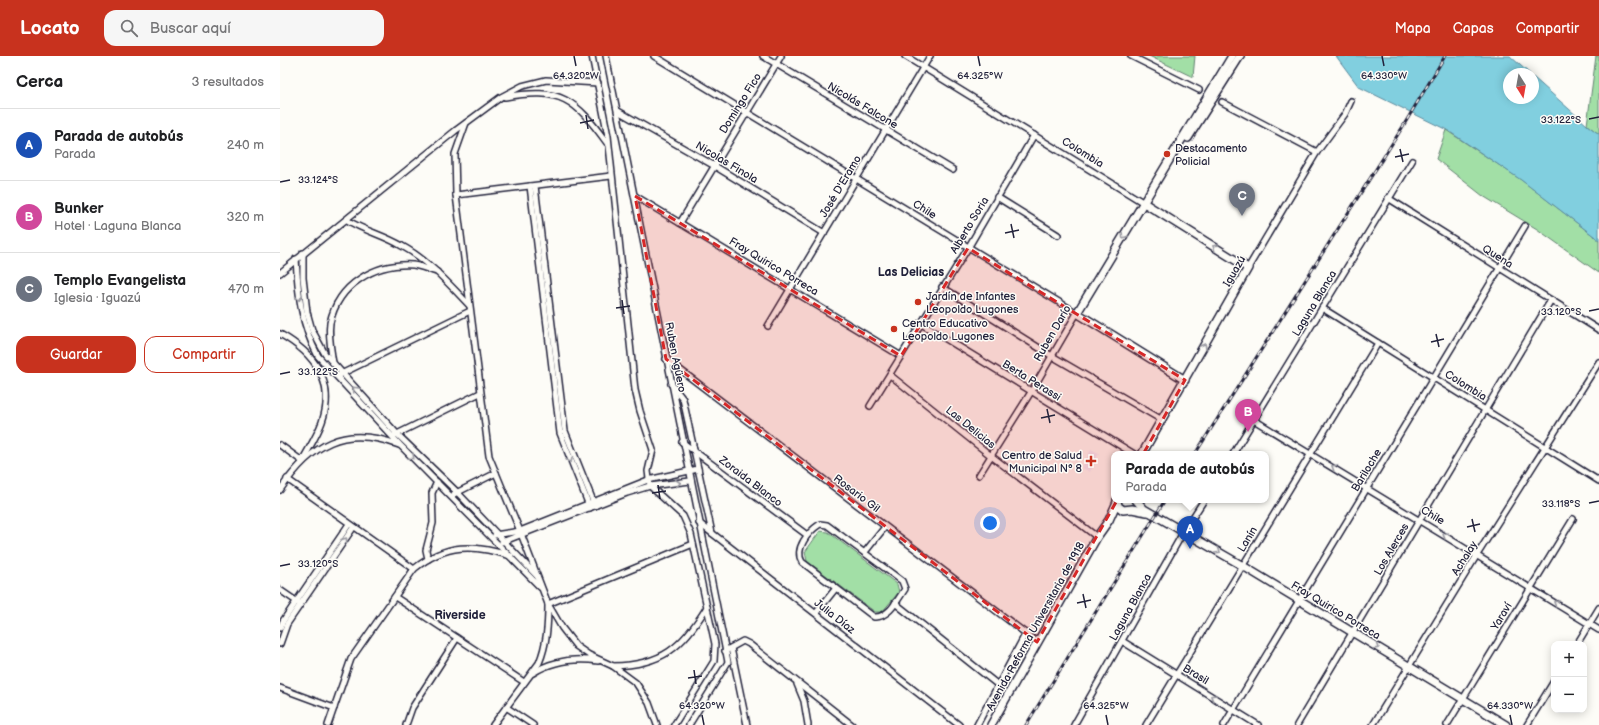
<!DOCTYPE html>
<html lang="es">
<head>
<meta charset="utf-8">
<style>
	body { margin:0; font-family:"Balsamiq Sans",sans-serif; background:#f6f6f6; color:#202124 }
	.controls { position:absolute; right:12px; bottom:12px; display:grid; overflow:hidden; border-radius:8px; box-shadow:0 2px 10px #0003 }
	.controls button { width:36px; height:36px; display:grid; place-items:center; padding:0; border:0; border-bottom:1px solid #e0e0e0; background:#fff; color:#202124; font:20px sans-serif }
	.compass { position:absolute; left:1223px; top:12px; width:36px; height:36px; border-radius:50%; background:#fff; box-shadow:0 2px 10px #0003; rotate:169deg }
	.you { position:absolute; left:710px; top:467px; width:14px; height:14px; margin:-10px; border:3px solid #fff; border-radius:50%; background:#1a73e8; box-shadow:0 0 0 6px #1a73e833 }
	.badge { display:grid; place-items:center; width:26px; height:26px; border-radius:50%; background:#c8321e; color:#fff; font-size:13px; font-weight:700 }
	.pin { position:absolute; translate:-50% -33px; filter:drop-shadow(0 1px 2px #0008) }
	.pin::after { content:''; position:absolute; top:21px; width:14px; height:12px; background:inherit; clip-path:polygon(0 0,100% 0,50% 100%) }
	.popup { position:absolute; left:831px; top:395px; width:158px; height:52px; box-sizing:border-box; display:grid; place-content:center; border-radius:8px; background:#fff; filter:drop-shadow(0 1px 3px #0005); font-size:13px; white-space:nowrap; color:#757577 }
	.popup b { font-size:15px; color:#202124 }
	.popup::after { content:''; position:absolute; left:50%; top:100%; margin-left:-8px; border:8px solid transparent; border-top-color:#fff }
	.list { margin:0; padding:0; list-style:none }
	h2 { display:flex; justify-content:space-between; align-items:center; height:52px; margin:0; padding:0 16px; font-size:17px }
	h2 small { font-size:13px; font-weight:400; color:#757577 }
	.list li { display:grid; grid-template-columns:26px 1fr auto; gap:12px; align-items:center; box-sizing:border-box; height:72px; padding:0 16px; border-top:1px solid #e0e0e0 }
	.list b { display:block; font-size:15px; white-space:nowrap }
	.list p { margin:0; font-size:13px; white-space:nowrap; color:#757577 }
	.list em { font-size:13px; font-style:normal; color:#757577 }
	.actions { display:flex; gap:8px; padding:12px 16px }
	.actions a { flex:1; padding:9px 0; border:1px solid #c8321e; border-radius:12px; text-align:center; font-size:14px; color:#c8321e }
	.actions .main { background:#c8321e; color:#fff }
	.icon { flex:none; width:22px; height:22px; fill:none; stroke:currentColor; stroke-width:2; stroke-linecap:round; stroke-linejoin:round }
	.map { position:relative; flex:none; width:1319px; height:669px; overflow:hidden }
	header { display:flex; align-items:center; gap:24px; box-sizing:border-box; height:56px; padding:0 20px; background:#c8321e; color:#fff }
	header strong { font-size:19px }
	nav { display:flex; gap:22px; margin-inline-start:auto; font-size:14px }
	.search { width:280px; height:36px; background:#f6f6f6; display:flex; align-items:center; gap:10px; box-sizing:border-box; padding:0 14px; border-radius:12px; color:#757577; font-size:15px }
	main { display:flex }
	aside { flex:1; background:#fff }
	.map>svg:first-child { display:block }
	.built { fill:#f2edf8 }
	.green { fill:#a2dfa6; stroke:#628070 }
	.water { fill:#81cfdf; stroke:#5b8a9d }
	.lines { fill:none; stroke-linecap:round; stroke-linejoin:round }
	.street-casing { stroke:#22223b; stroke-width:8 }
	.secondary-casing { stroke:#22223b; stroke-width:10 }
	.street { stroke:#fdfcf7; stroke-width:5 }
	.secondary { stroke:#fdfcf7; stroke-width:7 }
	.rail-casing { stroke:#22223b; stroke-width:3 }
	.rail { stroke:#fdfcf7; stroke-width:1.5; stroke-dasharray:4.5; stroke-linecap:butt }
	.oneway { stroke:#9a9aa2 }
	.marked { fill:#d62828; fill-opacity:0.2; stroke:#d62828; stroke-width:3; stroke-dasharray:8 5; stroke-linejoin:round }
	.ticks { fill:none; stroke:#22223b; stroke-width:1.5 }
	.poi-dot { fill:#c8321e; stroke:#fdfcf7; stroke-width:1.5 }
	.labels { text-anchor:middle; stroke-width:3; stroke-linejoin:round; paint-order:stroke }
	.street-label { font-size:11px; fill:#22223b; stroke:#fdfcf7 }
	.poi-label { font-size:11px; fill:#22223b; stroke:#fdfcf7; text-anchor:start }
	.neighbourhood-label { font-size:12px; font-weight:bold; fill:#22223b; stroke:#fdfcf7 }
	.ticks-label { font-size:10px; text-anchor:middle; fill:#22223b; stroke:#fdfcf7; stroke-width:3; stroke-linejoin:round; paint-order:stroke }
</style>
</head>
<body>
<header>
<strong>Locato</strong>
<div class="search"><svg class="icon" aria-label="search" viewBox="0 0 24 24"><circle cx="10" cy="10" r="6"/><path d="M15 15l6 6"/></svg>Buscar aquí</div>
<nav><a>Mapa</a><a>Capas</a><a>Compartir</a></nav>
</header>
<main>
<aside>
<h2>Cerca<small>3 resultados</small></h2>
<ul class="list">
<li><span class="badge" style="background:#1a4fb4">A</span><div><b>Parada de autobús</b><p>Parada</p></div><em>240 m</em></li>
<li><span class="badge" style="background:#d1479c">B</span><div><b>Bunker</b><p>Hotel · Laguna Blanca</p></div><em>320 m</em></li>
<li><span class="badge" style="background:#6b7280">C</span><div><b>Templo Evangelista</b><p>Iglesia · Iguazú</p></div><em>470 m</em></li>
</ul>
<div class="actions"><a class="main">Guardar</a><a>Compartir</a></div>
</aside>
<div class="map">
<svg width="1319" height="669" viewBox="0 0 1319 669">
	<rect width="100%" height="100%" fill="#fdfcf7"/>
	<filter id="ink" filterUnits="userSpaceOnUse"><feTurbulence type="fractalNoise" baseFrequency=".025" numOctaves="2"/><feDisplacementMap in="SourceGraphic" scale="8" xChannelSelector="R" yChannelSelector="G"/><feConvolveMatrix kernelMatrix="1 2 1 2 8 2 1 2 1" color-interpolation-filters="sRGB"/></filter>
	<g filter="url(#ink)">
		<!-- built -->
		<path class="built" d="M811 393 819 397 810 416 802 412Z"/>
		<!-- green -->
		<g class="green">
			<path d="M869 0H915L913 21Z"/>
			<path d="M1316 0H1319V78L1307 69Z"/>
			<path d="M1166 74 1240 123 1319 184V217L1257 173 1203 140 1156 103Z"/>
			<path d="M540 475 548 476 617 528 619 536 602 556H595L527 505 525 496Z"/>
		</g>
		<!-- water -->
		<path class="water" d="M1056 0H1230L1250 18H1229V42H1253V21L1307 69 1319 78V184L1241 124 1167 74 1079 31Z"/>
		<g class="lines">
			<!-- street casing -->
			<g class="street-casing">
				<g id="street">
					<path d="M312 0 328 80 355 334 360 355 373 394 368 415 370 430 403 460 411 478 435 588 434 605 394 669"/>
					<path d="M326 0 448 606 409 669"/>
					<path d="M374 0 797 257 751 336 699 419"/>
					<path d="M483 0 673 114"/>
					<path d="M625 0 864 147"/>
					<path d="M851 0 919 34"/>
					<path d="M225 41C281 31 295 43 327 87"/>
					<path d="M942 46 1037 96"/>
					<path d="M338 55 433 109 544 177"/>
					<path d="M186 67 175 98 176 139 331 120"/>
					<path d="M250 130 280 377 310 452"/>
					<path d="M255 130 285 375 315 450"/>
					<path d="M176 139 209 400 240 475 268 548 282 572 296 590 309 599 333 610 356 627 369 647 377 669"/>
					<path d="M355 140 621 300"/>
					<path d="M717 141 778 179"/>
					<path d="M1108 142 1319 274"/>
					<path d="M67 164C84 175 104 179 122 190 148 204 169 228 189 249"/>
					<path d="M400 167 501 0"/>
					<path d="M23 197V222L27 256 32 274 45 298 117 378 177 436 256 519"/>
					<path d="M16 203C18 237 21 269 38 300L120 389 260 531"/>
					<path d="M968 212 1037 96 1065 58 1071 45"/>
					<path d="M0 217 175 75 221 41 242 30 266 24 318 27"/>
					<path d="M662 231 772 300 882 364"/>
					<path d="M1042 252 1319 425"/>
					<path d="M640 267 854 398"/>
					<path d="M488 270 650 0"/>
					<path d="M0 278C34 297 56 326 42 366 37 380 29 392 22 405L0 389"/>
					<path d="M386 303 757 586"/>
					<path d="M53 307C51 294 48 280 50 267 58 228 95 207 133 209 141 210 149 214 157 216"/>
					<path d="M59 319 190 255"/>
					<path d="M610 319 710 399 817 481"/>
					<path d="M391 328 403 343 432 477"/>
					<path d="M590 350 688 192 754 79"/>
					<path d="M974 364 1319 574"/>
					<path d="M115 379 200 337"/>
					<path d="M402 386 527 479"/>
					<path d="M953 398 1132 105"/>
					<path d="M7 423 134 513"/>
					<path d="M0 434C32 388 63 368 119 389"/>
					<path d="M174 438 216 417"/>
					<path d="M419 467 679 669"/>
					<path d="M540 468 547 469 622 525 625 533C618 543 609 562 594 561L522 506C514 493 528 476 540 468Z"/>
					<path d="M215 479 240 475 368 424 418 413"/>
					<path d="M222 486 347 437 370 430 410 425"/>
					<path d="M585 496 605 471"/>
					<path d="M148 503 146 494 153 467 152 437 157 426"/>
					<path d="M0 534 19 547"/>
					<path d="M115 541 244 626"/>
					<path d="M615 547 718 629"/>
					<path d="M536 557 556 532"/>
					<path d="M0 572 3 565 69 468"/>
					<path d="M842 585 978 669"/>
					<path d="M0 588 7 568 73 472"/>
					<path d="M1297 588 1319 552"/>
					<path d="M451 592 467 669"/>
					<path d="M445 595 463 585 469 588 572 669"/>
					<path d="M333 610C382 609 402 592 427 551"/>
					<path d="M253 617C272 605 295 602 318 605"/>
					<path d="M517 628 524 645 528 669"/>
					<path d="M0 632 54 652"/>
					<path d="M226 651 253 669"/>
					<path d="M48 669 71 603 134 513C166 487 194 488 231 500"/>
					<path d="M126 669 132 652 177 582"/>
					<path d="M213 669 259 607C267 588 268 568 268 548L413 488"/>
					<path d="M697 669 746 577"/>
					<path d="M794 669 904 475 924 444"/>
					<path d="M866 669 1098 287"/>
					<path d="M944 669 1245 170"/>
					<path d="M1017 669 1271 244"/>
					<path d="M1093 669 1197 499 1319 306"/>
					<path d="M1167 669 1293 463"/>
					<path d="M1247 669 1274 625"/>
				</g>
			</g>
			<!-- secondary casing -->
			<g class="secondary-casing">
				<g id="secondary">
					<path d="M908 82 960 0"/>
					<path d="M905 324 797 257 952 0"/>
					<path d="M862 398 968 212 864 147"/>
					<path d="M837 444 838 450 843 454 852 453 867 456"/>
					<path d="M856 444 864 453 963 510 1226 669"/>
					<path d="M711 669 817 481 829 464 837 446"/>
				</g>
			</g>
			<!-- street -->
			<use href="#street" class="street"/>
			<!-- secondary -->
			<use href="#secondary" class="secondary"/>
			<!-- rail casing -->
			<g class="rail-casing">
				<g id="rail">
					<path d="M915 398 1122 72 1165 0"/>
					<path d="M746 669 885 444"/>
				</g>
			</g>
			<!-- rail -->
			<use href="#rail" class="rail"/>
		</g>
		<!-- one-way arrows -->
		<defs><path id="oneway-chevron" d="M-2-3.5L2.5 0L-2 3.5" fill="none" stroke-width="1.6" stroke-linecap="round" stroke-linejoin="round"/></defs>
		<g class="oneway">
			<use href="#oneway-chevron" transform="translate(844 180) rotate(122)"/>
			<use href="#oneway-chevron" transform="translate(935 191) rotate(-148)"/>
			<use href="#oneway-chevron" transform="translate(19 242) rotate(81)"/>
			<use href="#oneway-chevron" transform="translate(830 277) rotate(32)"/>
			<use href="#oneway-chevron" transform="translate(924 290) rotate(-60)"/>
			<use href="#oneway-chevron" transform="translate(75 333) rotate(-133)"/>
			<use href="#oneway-chevron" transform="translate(132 401) rotate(45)"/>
			<use href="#oneway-chevron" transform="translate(290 404) rotate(68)"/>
			<use href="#oneway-chevron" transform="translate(1054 411) rotate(-148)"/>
			<use href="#oneway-chevron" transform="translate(398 427) rotate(-7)"/>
			<use href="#oneway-chevron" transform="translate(1165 479) rotate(-149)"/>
			<use href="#oneway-chevron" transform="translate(65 484) rotate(-55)"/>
			<use href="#oneway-chevron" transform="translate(938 495) rotate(31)"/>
			<use href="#oneway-chevron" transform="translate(1276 547) rotate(-149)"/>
			<use href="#oneway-chevron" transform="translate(1097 591) rotate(32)"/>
			<use href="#oneway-chevron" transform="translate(933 641) rotate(-149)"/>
		</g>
	</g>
	<!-- marked area -->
	<path class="marked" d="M355 140 621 300 688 192 905 324 757 586 386 303Z"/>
	<!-- ticks -->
	<path class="ticks" d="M294 0 296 10M698 0 700 10M1102 0 1104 10M306 59 308 73M1309 63 1319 61M300 67 314 64M1120 93 1123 106M1115 101 1129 98M0 126 10 124M731 168 734 182M725 177 739 174M342 244 344 258M336 252 350 250M1309 255 1319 253M1156 278 1159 291M1151 286 1164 283M0 318 10 316M767 353 770 367M761 362 775 359M378 429 380 443M372 437 386 435M1309 447 1319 445M1192 463 1195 476M1187 471 1200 468M0 510 10 508M803 538 806 552M797 547 811 544M414 614 416 628M408 622 422 620M422 659 424 669M826 659 828 669M1230 659 1232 669"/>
	<!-- markers -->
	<g class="poi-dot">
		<circle cx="887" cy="98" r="4"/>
		<circle cx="638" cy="246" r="4"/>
		<circle cx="614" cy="273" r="4"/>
		<path d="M809 399h4v4h4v4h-4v4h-4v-4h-4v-4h4z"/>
	</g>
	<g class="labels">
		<!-- street labels -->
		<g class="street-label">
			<text transform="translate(460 47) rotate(-58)" y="4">Domingo Fico</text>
			<text transform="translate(583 49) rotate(31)" y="4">Nicolás Falcone</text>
			<text transform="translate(803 96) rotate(32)" y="4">Colombia</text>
			<text transform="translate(447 106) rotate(31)" y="4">Nicolas Finola</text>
			<text transform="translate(560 130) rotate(-59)" y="4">José D'Eramo</text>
			<text transform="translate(645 153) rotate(32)" y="4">Chile</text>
			<text transform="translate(689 169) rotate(-59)" y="4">Alberto Soria</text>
			<text transform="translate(1218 200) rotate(32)" y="4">Quena</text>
			<text transform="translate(494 210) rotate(31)" y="4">Fray Quirico Porreca</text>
			<text transform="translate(954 215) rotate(-60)" y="4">Iguazú</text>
			<text transform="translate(1034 247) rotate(-59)" y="4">Laguna Blanca</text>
			<text transform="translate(772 277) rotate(-60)" y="4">Ruben Darío</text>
			<text transform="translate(396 301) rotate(79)" y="4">Ruben Agüero</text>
			<text transform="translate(752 324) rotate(32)" y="4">Berta Perassi</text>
			<text transform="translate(1186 329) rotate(32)" y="4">Colombia</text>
			<text transform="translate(691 371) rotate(39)" y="4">Las Delicias</text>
			<text transform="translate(1086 414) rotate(-59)" y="4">Bariloche</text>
			<text transform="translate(471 425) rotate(37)" y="4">Zoraida Blanco</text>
			<text transform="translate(577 437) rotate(37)" y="4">Rosario Gil</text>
			<text transform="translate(1153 459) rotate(31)" y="4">Chile</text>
			<text transform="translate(967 483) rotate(-59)" y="4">Lanín</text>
			<text transform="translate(1111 493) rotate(-60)" y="4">Los Alerces</text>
			<text transform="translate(1184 502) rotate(-58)" y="4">Achalay</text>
			<text transform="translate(850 551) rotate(-61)" y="4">Laguna Blanca</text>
			<text transform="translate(1056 554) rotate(31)" y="4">Fray Quirico Porreca</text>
			<text transform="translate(555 560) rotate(38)" y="4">Julia Díaz</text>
			<text transform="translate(1221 560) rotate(-59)" y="4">Yaraví</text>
			<text transform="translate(755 570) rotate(-61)" y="4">Avenida Reforma Universitaria de 1918</text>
			<text transform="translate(916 618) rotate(31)" y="4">Brasil</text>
		</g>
		<!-- poi labels -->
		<g class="poi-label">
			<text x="895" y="96">Destacamento<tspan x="895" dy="13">Policial</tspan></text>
			<text x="646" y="244">Jardín de Infantes<tspan x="646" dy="13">Leopoldo Lugones</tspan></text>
			<text x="622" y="271">Centro Educativo<tspan x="622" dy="13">Leopoldo Lugones</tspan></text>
			<text x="802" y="403" text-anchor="end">Centro de Salud<tspan x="802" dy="13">Municipal Nº 8</tspan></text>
		</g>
		<!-- neighbourhood labels -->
		<g class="neighbourhood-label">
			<text x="631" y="220">Las Delicias</text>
			<text x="180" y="563">Riverside</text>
		</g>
	</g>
	<g class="ticks-label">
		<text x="296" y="23">64.320°W</text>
		<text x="700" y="23">64.325°W</text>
		<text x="1104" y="23">64.330°W</text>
		<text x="1281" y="67">33.122°S</text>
		<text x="38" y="127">33.124°S</text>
		<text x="1281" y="259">33.120°S</text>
		<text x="38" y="319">33.122°S</text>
		<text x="1281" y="451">33.118°S</text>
		<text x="38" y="511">33.120°S</text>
		<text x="422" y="653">64.320°W</text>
		<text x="826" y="653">64.325°W</text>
		<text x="1230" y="653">64.330°W</text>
	</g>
</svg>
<div class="controls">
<button>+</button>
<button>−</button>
</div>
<svg class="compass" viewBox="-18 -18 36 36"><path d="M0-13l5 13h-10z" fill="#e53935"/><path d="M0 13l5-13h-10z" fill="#757577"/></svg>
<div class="you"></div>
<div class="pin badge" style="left:910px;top:493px;background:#1a4fb4">A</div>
<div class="popup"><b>Parada de autobús</b>Parada</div>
<div class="pin badge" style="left:968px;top:376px;background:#d1479c">B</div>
<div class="pin badge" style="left:962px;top:160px;background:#6b7280">C</div>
</div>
</main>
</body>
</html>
